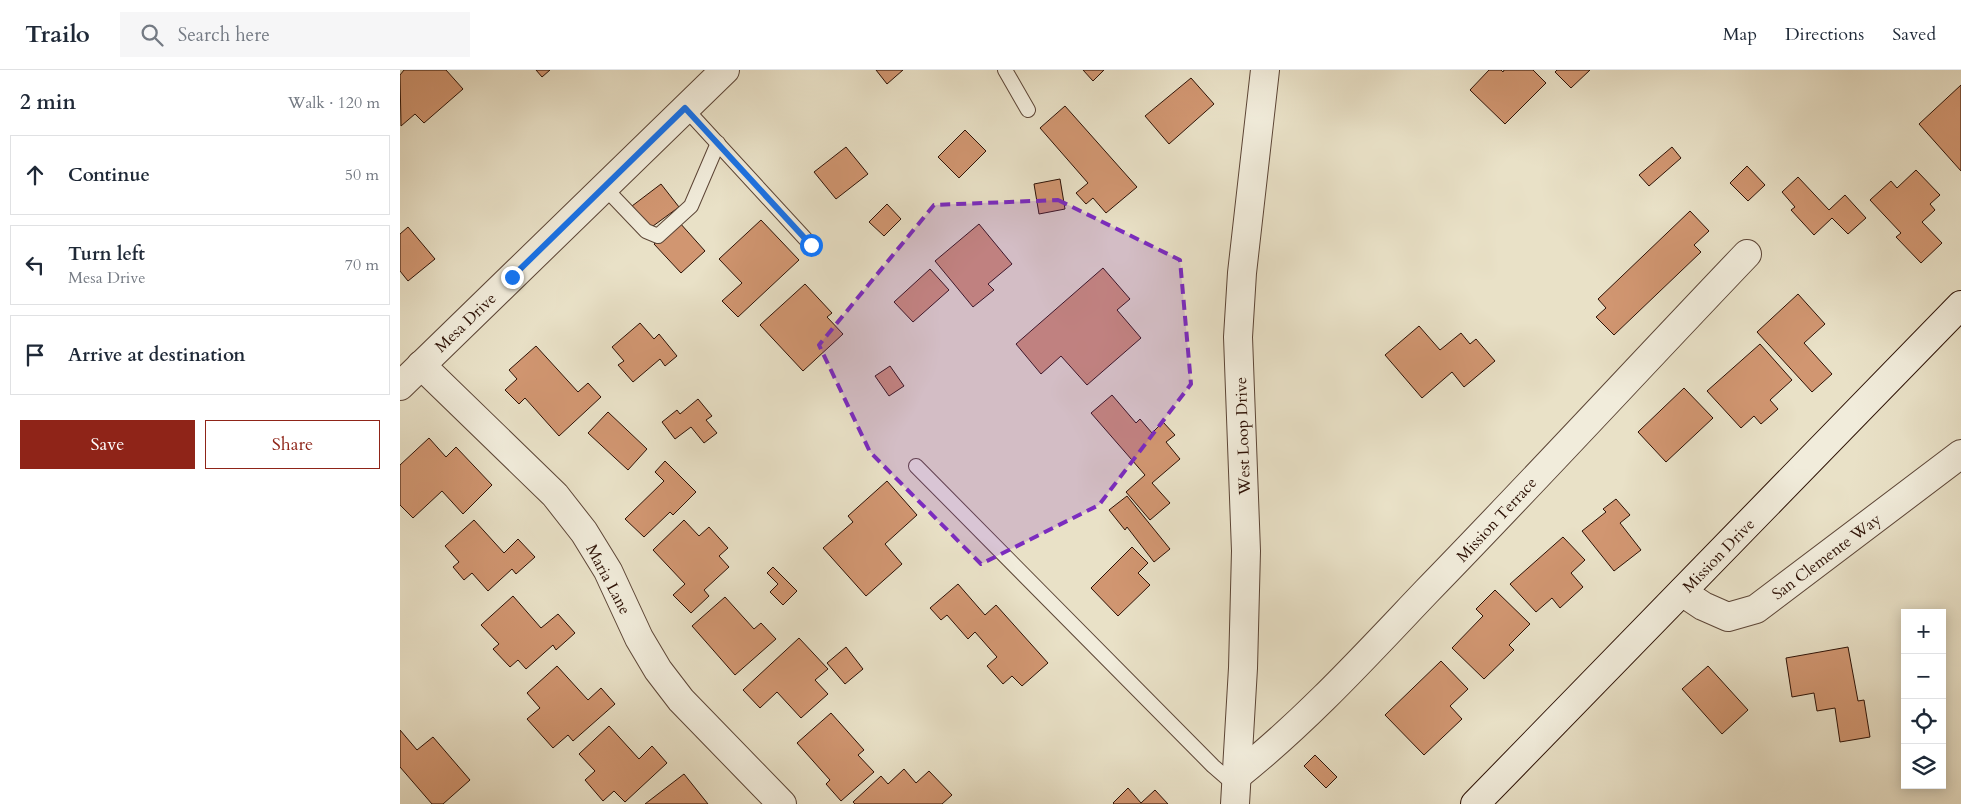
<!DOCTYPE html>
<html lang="en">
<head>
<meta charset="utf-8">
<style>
	body { margin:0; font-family:Cardo,serif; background:#f6f6f7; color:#1f2937 }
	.controls { position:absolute; right:15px; bottom:15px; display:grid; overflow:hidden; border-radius:0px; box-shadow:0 2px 12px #0003 }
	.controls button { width:45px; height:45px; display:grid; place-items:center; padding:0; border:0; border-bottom:1px solid #e0e1e3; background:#fff; color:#1f2937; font:25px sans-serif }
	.stop { position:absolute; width:15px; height:15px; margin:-11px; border:4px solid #1a73e8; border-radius:50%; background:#fff }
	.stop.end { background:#1a73e8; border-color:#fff; box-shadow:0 1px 5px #0008 }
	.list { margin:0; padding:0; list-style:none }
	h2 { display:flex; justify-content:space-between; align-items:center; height:65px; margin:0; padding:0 20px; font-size:21px }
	h2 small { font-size:16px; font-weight:400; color:#747a83 }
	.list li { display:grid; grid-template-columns:32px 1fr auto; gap:15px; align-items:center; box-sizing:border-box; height:80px; margin:0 10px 10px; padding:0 10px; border:1px solid #e0e1e3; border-radius:0px }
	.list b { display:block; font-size:19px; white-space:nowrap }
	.list p { margin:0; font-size:16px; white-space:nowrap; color:#747a83 }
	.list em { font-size:16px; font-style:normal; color:#747a83 }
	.actions { display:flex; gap:10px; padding:15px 20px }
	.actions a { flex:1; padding:11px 0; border:1px solid #8f2418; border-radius:0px; text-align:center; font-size:18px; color:#8f2418 }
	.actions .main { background:#8f2418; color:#fff }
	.icon { flex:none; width:28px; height:28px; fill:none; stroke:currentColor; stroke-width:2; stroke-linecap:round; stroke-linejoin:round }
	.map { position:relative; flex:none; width:1561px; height:734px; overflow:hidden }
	header { display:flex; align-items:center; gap:30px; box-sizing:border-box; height:70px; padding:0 25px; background:#fff; border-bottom:1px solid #e0e1e3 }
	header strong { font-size:24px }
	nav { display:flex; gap:28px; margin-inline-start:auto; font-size:18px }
	.search { width:350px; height:45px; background:#f6f6f7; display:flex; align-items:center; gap:12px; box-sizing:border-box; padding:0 18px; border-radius:0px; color:#747a83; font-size:19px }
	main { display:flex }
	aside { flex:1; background:#fff }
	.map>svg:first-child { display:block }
	.building { fill:#d19671; stroke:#2d1105 }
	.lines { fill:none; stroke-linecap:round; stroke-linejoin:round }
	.lane-casing { stroke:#5c4536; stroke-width:16 }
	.street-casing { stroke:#5c4536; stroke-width:30 }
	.secondary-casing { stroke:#2d1105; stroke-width:30 }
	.lane { stroke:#f1ecdb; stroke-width:14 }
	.street { stroke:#f1ecdb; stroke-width:28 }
	.secondary { stroke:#f1ecdb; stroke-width:28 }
	.route { stroke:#1a73e8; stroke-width:6 }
	.marked { fill:#7b2cbf; fill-opacity:0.2; stroke:#7b2cbf; stroke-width:4; stroke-dasharray:10 6; stroke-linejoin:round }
	.labels { text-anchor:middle; stroke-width:4; stroke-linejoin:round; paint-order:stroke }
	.street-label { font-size:16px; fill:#2d1105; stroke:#f1ecdb }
</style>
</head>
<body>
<header>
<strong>Trailo</strong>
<div class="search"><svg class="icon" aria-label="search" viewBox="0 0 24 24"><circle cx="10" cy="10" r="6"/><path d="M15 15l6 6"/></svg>Search here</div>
<nav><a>Map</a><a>Directions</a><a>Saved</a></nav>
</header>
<main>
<aside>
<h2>2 min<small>Walk · 120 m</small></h2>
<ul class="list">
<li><svg class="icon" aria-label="ahead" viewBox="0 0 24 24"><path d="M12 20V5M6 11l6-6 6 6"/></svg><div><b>Continue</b></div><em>50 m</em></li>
<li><svg class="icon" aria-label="left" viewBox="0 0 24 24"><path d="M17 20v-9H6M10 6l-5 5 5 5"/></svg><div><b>Turn left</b><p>Mesa Drive</p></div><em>70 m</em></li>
<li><svg class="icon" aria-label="arrive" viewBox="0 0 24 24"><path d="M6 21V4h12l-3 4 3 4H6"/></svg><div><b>Arrive at destination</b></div></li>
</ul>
<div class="actions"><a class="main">Save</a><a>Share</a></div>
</aside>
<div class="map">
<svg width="1561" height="734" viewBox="0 0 1561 734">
	<rect width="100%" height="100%" fill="#e9e1c7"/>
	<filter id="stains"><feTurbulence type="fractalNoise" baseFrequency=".004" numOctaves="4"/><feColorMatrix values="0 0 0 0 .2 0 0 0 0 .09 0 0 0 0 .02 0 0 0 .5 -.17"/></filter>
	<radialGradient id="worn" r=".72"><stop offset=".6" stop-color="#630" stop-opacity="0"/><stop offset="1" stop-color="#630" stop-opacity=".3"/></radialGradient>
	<!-- building -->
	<g class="building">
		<path d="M4 0H46L63 19 24 53 15 44 1 56 0 5Z"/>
		<path d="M136 0H150L142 7Z"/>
		<path d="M476 0H503L487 14Z"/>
		<path d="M683 0H704L693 11Z"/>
		<path d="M1089 0H1101L1103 2 1104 0H1133L1146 13 1105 54 1070 20Z"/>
		<path d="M1157 0H1190L1171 18 1155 2Z"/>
		<path d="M791 8 814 34 769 74 745 46Z"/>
		<path d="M1561 15V101L1519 54Z"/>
		<path d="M665 36 737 117 706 143 693 128 686 134 676 123 688 113 640 58Z"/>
		<path d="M565 60 586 81 559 108 538 87Z"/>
		<path d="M446 77 468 104 436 129 414 102Z"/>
		<path d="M1272 77 1281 88 1249 116 1239 105Z"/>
		<path d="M1347 96 1365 115 1348 131 1330 113Z"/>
		<path d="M1516 100 1540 125 1530 134 1535 140 1522 152 1542 173 1521 193 1496 167 1501 163 1470 130 1491 111 1497 118Z"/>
		<path d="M1398 107 1429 140 1445 125 1466 148 1448 164 1432 148 1414 165 1391 140 1395 137 1382 122Z"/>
		<path d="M660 109 665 139 639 144 634 114Z"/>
		<path d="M261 114 279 137 249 159 232 136Z"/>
		<path d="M487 134 501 149 484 166 469 152Z"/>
		<path d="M1290 141 1309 161 1294 175 1301 182 1214 265 1196 247 1206 238 1198 229Z"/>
		<path d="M361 150 399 190 338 247 322 231 342 213 319 189Z"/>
		<path d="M279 152 305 181 281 203 254 174Z"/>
		<path d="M579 154 612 194 588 214 594 220 573 237 535 191Z"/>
		<path d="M8 157 35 189 8 211 0 201V164Z"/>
		<path d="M703 198 730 229 717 240 741 268 687 315 661 286 641 304 616 274Z"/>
		<path d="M530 199 549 220 513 252 494 232Z"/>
		<path d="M405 214 432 243 427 247 443 264 403 301 360 255Z"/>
		<path d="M1398 224 1425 254 1404 273 1432 304 1412 322 1357 262Z"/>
		<path d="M240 253 254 269 259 264 277 286 265 296 260 289 233 312 218 295 224 291 212 277Z"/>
		<path d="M1019 256 1040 280 1061 263 1070 274 1076 269 1095 291 1064 317 1052 302 1022 328 985 285Z"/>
		<path d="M1360 274 1392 310 1370 330 1378 339 1361 354 1354 346 1341 358 1307 321Z"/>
		<path d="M136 276 178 322 188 313 201 327 159 366 125 328 119 334 105 320 117 309 109 300Z"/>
		<path d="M490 296 504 316 489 326 475 306Z"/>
		<path d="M1284 318 1313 348 1266 392 1238 362Z"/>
		<path d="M712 325 736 353 740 349 752 363 763 352 775 365 766 372 780 389 752 413 770 433 750 450 726 422 745 405 691 343Z"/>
		<path d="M298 329 312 346 306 350 317 363 304 373 291 357 275 369 262 352 277 340 280 344Z"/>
		<path d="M208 342 247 379 228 400 188 363Z"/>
		<path d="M29 368 46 387 56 377 92 415 63 444 42 421 13 448 0 435V395Z"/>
		<path d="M265 391 296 422 273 445 270 442 244 467 225 449 264 411 255 402Z"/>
		<path d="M487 411 517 445 485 474 502 494 466 526 423 478 453 452 448 446Z"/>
		<path d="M727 426 770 479 754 492 727 457 725 460 709 440Z"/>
		<path d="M1216 429 1230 445 1220 453 1241 480 1214 501 1182 461 1206 442 1203 439Z"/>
		<path d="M74 450 104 483 118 469 135 487 116 504 112 499 88 521 72 503 64 510 53 497 59 492 45 476Z"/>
		<path d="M284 450 299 466 309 457 328 478 319 486 329 497 304 520 309 526 291 543 273 525 285 514 253 480Z"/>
		<path d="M1163 467 1185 490 1171 503 1183 517 1160 538 1152 528 1136 542 1110 514Z"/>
		<path d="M732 477 748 493 738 503 750 515 718 546 691 518Z"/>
		<path d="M373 497 397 521 383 535 370 522 378 514 367 503Z"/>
		<path d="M558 514 585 545 596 535 648 593 622 616 612 606 603 614 587 596 597 587 575 562 568 569 547 545 541 550 530 538Z"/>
		<path d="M1095 520 1130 554 1109 575 1114 580 1084 609 1052 578 1083 546 1076 539Z"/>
		<path d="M113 526 141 558 158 544 175 563 156 580 153 575 126 599 118 590 110 597 93 579 99 574 81 555Z"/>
		<path d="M325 527 354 559 361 553 376 569 335 605 292 556Z"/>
		<path d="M399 568 428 599 415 610 428 624 401 648 377 622 360 638 343 620Z"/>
		<path d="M446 577 463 599 445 614 427 593Z"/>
		<path d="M1448 577 1458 631 1464 630 1470 667 1440 672 1435 638 1417 641 1414 623 1392 627 1386 588Z"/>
		<path d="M1041 591 1068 619 1050 636 1062 649 1024 685 985 645Z"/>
		<path d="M157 596 188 630 201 618 215 634 173 671 168 665 153 678 127 649 140 638 127 623Z"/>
		<path d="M1308 596 1348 640 1322 664 1282 619Z"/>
		<path d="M431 643 464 680 458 685 474 702 441 731 426 714 430 710 397 673Z"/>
		<path d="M209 656 239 689 252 676 267 693 225 732 214 721 203 731 185 710 195 701 179 684Z"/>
		<path d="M0 660 17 680 33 667 70 710 43 734H32L0 697Z"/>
		<path d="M915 685 937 707 926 718 904 696Z"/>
		<path d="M504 699 516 713 529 701 552 725 542 734H455L453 732 481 706 488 714Z"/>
		<path d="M284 704 308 734H245Z"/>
		<path d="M728 718 741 733 755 720 768 734H714L713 733Z"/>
	</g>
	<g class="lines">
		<!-- lane casing -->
		<g class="lane-casing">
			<g id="lane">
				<path d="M605 0 628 40"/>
				<path d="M285 38 411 175"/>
				<path d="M204 117 246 161 258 166 291 136 318 73"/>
				<path d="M516 396 813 696 836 716"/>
			</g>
		</g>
		<!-- street casing -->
		<g class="street-casing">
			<g id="street">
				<path d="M21 295 155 425 184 462 208 501 239 568 258 600 281 630 382 734"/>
				<path d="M0 316 325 0"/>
				<path d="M1282 522 1303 536 1328 547 1356 539 1561 384"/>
				<path d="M838 705C907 650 966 585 1027 521 1135 410 1240 296 1347 184"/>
				<path d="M835 734 843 598 846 481 838 267 842 203 865 0"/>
			</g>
		</g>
		<!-- secondary casing -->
		<g class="secondary-casing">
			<path id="secondary" d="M1075 734 1561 235"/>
		</g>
		<!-- lane -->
		<use href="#lane" class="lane"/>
		<!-- street -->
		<use href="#street" class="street"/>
		<!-- secondary -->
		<use href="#secondary" class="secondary"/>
	</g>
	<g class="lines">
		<!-- route -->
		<path class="route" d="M112 207 285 38 411 175"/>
	</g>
	<!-- marked area -->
	<path class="marked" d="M658 130 780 190 791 314 699 435 581 494 470 382 419 275 534 135Z"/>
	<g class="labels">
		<!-- street labels -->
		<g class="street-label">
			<text transform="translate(65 252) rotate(-44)" y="6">Mesa Drive</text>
			<text transform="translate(842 366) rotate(-92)" y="6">West Loop Drive</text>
			<text transform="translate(1096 449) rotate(-47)" y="6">Mission Terrace</text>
			<text transform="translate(1318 485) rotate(-46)" y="6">Mission Drive</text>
			<text transform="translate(1426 486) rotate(-37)" y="6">San Clemente Way</text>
			<text transform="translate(209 509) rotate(62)" y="6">Maria Lane</text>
		</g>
	</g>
	<rect width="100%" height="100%" filter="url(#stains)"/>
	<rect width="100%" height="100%" fill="url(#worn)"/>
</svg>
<div class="controls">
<button>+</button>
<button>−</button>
<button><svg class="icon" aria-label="locate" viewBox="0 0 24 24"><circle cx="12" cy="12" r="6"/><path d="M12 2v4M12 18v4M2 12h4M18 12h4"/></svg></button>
<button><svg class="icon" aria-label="layers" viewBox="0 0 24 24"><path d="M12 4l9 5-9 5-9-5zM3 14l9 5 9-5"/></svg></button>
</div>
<div class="stop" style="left:411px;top:175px"></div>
<div class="stop end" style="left:112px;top:207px"></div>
</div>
</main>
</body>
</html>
